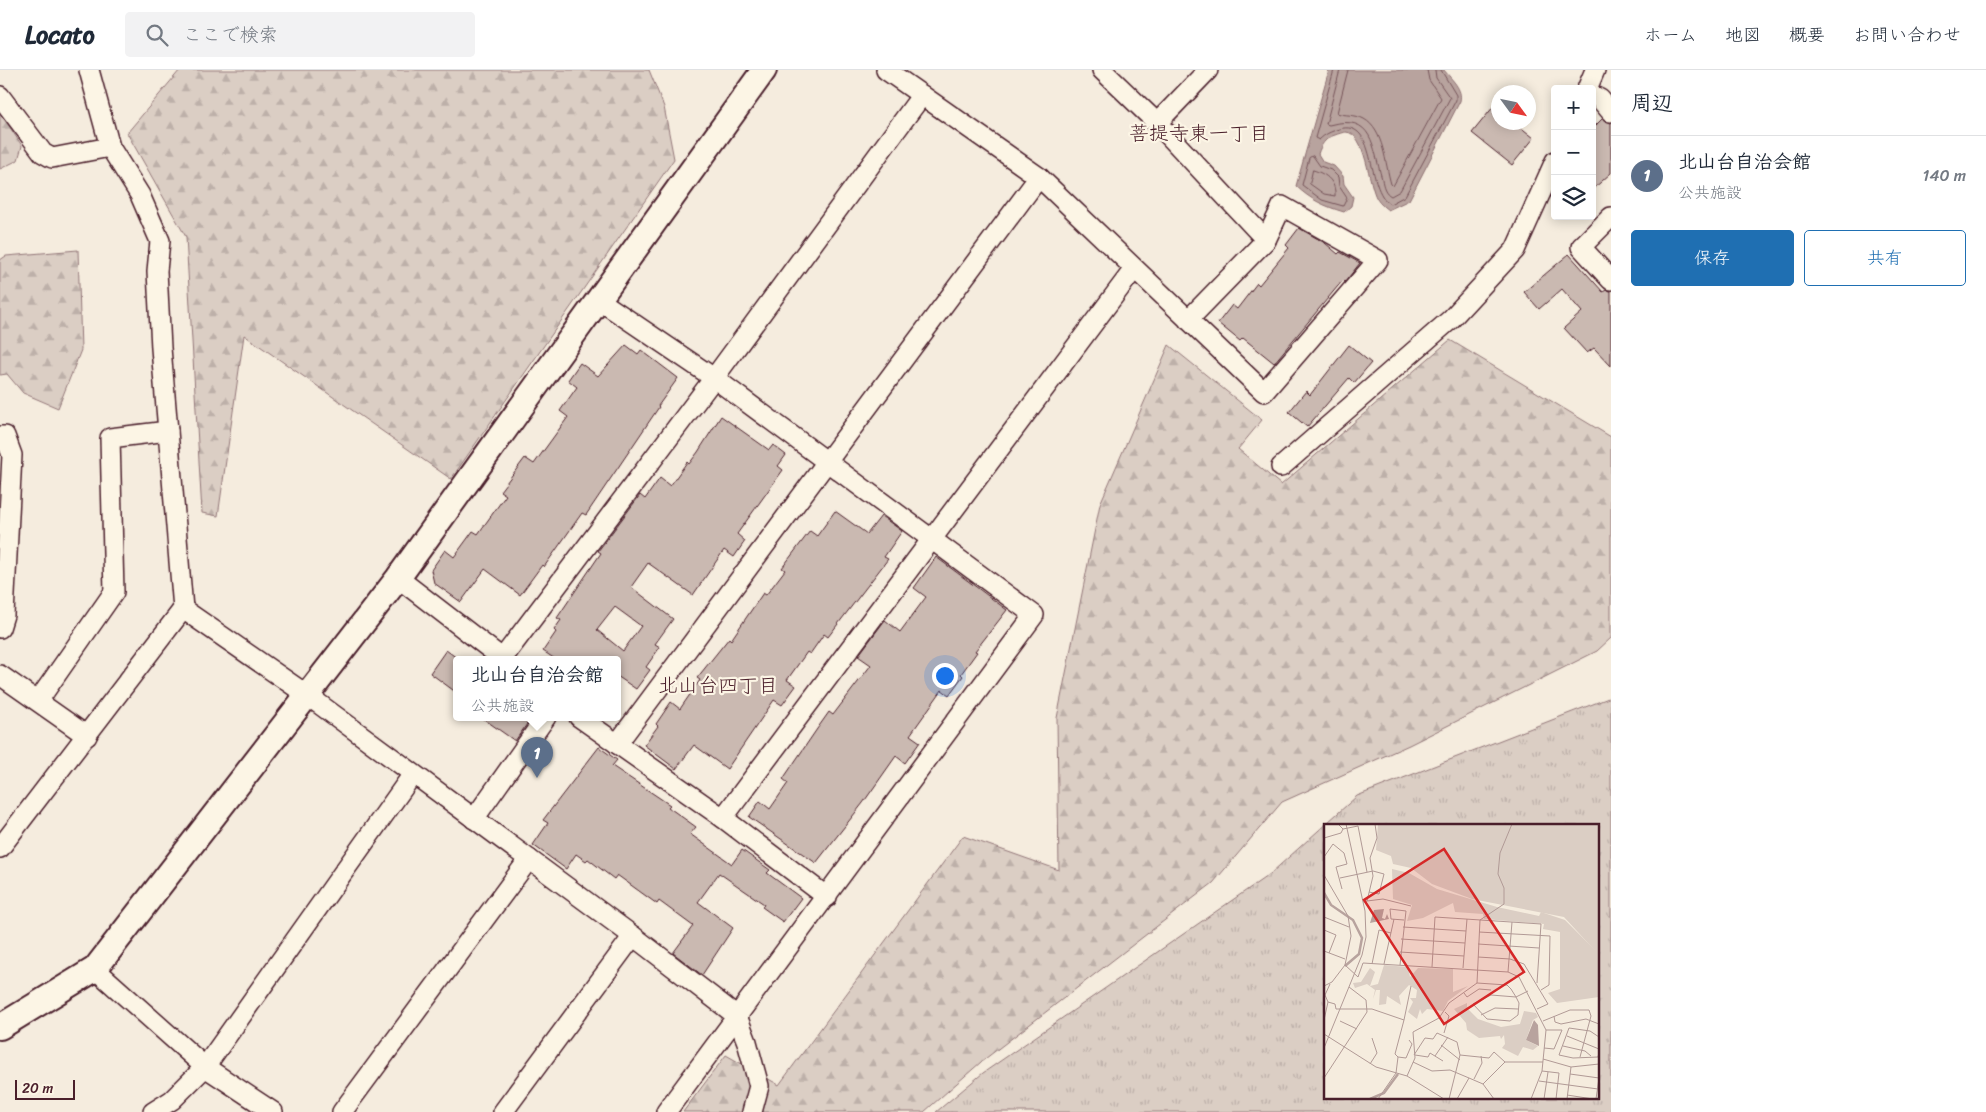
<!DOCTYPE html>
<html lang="ja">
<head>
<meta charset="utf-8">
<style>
	body { margin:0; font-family:Sriracha,"Klee One",sans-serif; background:#f2f2f3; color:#1f2937 }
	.controls { position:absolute; right:15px; top:15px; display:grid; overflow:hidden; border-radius:5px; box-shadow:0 2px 12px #0003 }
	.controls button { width:45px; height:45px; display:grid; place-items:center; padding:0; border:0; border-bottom:1px solid #e0e1e3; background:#fff; color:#1f2937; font:25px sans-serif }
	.compass { position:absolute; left:1491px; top:15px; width:45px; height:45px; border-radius:50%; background:#fff; box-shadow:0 2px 12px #0003; rotate:123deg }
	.scale { position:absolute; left:15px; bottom:12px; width:60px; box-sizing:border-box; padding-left:5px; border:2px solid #4a1f2b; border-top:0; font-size:14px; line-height:18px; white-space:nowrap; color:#4a1f2b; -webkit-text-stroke:4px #fcf5e5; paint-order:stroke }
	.you { position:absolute; left:944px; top:605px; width:18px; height:18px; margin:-12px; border:4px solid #fff; border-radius:50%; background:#1a73e8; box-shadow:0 0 0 8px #1a73e833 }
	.badge { display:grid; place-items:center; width:32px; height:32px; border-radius:50%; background:#1f6fb2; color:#fff; font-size:16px; font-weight:700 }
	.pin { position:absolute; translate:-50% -41px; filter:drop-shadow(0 1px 2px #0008) }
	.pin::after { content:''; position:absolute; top:26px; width:18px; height:15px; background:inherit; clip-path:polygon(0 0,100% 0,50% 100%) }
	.popup { position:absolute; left:453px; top:586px; width:168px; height:65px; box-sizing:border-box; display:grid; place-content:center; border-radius:5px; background:#fff; filter:drop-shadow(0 1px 4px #0005); font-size:16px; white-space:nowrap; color:#747a83 }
	.popup b { font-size:19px; color:#1f2937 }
	.popup::after { content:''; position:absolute; left:50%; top:100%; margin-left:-10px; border:10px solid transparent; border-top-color:#fff }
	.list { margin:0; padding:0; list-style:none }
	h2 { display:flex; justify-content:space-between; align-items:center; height:65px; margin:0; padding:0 20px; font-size:21px }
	h2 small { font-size:16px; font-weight:400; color:#747a83 }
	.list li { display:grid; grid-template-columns:32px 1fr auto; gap:15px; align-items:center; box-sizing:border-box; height:80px; padding:0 20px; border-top:1px solid #e0e1e3 }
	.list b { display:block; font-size:19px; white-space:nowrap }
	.list p { margin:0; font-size:16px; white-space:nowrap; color:#747a83 }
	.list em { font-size:16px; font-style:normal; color:#747a83 }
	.actions { display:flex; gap:10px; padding:15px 20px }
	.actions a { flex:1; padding:11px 0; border:1px solid #1f6fb2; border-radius:5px; text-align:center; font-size:18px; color:#1f6fb2 }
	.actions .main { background:#1f6fb2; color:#fff }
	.icon { flex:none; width:28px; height:28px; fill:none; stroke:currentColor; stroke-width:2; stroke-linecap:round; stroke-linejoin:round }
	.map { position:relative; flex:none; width:1611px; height:1042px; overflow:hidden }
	header { display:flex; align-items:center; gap:30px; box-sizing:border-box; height:70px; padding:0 25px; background:#fff; border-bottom:1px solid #e0e1e3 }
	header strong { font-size:24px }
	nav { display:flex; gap:28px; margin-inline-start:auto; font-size:18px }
	.search { width:350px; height:45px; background:#f2f2f3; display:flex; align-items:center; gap:12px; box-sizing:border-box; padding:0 18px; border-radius:5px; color:#747a83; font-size:19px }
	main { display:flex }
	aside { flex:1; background:#fff }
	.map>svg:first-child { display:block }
	.grass { fill:url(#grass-tufts); stroke:#927678; fill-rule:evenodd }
	.forest { fill:url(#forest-firs); stroke:#927678 }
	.water { fill:#b8a39e; stroke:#8c6e70 }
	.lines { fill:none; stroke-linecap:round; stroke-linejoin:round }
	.shore { stroke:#765459; stroke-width:1 }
	.building { fill:#cab9b1; stroke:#4a1f2b; fill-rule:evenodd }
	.minor-casing { stroke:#4a1f2b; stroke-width:22 }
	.tertiary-casing { stroke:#4a1f2b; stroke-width:28 }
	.minor { stroke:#fcf5e5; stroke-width:19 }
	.tertiary { stroke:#fcf5e5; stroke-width:24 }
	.labels { text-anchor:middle; stroke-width:4.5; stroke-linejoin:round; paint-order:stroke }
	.neighbourhood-label { font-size:20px; fill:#4a1f2b; stroke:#fcf5e5 }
	.inset-river { fill:none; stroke:#b8a39e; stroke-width:2.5 }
	.inset-road { fill:none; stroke:#b19a96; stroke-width:1 }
	.view { fill:#d62828; fill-opacity:0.15; stroke:#d62828; stroke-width:2.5 }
	.inset-edge { fill:none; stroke:#4a1f2b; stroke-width:2.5 }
</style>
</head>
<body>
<header>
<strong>Locato</strong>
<div class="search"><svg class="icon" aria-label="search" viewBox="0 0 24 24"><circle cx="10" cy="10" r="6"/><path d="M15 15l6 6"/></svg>ここで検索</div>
<nav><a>ホーム</a><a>地図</a><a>概要</a><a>お問い合わせ</a></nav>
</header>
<main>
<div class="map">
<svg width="1611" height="1042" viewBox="0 0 1611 1042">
	<defs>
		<pattern id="grass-tufts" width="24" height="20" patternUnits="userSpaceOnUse" patternTransform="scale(1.25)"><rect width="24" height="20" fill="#dbcec4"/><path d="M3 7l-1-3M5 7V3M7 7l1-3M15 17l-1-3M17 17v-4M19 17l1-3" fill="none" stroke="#bdb0a9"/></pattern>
		<pattern id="forest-firs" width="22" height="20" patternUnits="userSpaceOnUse" patternTransform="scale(1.25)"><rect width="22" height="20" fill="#dbcec4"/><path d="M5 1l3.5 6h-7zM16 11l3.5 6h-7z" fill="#bdb0a9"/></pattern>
	</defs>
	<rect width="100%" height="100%" fill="#f5ecde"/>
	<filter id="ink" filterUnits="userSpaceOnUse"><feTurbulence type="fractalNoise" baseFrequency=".02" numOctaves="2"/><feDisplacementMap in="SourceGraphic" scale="10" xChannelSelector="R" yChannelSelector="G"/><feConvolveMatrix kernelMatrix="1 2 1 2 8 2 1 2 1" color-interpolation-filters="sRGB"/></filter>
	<g filter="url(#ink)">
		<!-- grass -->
		<path class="grass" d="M1611 627V1042H936L983 1003 1270 804 1357 726ZM1325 756H1597V1028H1325Z"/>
		<!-- forest -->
		<g class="forest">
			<path d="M180 0H649L664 37 674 89 451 409 244 265 218 446 202 443 186 167 127 63Z"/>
			<path d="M0 42 22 76 18 90 0 99Z"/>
			<path d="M78 180 81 280 58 338 23 323 7 304 0 305V190L6 186Z"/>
			<path d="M1450 270 1611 367V568L1597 581 1409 675 1282 732 1213 813 981 992 924 1042H683L726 985 779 1015 963 766 1059 800 1057 648 1100 434 1169 275 1262 350 1238 379 1281 415Z"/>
		</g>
		<!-- water -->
		<path class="water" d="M1329 0H1444C1452 10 1463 19 1460 31L1409 130 1388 140C1384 137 1380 134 1377 129 1368 114 1366 63 1346 62 1343 62 1338 64 1335 65 1325 68 1321 75 1318 84L1323 92 1334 96 1343 106 1344 114 1353 127 1351 136 1344 142C1324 136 1311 130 1296 116Z"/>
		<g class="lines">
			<!-- shore -->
			<g class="shore">
				<path d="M1334 0 1315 68 1319 70C1325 64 1330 62 1339 59 1378 48 1365 119 1390 134L1405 126 1456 30V25L1441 0"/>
				<path d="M1340 0 1326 54 1329 55C1374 43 1372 76 1382 109 1383 116 1385 123 1391 126L1400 121 1450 28 1436 8 1435 0"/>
				<path d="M1348 0 1337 43C1345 46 1355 44 1364 49 1384 60 1385 94 1391 114L1393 116 1441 28 1429 10 1427 0"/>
				<path d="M1313 86 1320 96 1331 100 1338 107 1339 116 1347 128 1343 136 1322 130 1302 115 1309 88Z"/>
				<path d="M1313 100C1327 104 1336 112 1335 126L1324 124 1310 114Z"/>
			</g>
		</g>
		<!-- building -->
		<g class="building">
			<path d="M1498 31V52H1514L1534 68 1512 95 1472 63Z"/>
			<path d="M1602 49 1611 53V103L1592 120V59Z"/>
			<path d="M1299 158 1325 173 1338 184 1340 182 1360 193 1345 212 1343 210 1274 293 1243 268 1240 271 1218 253 1232 235 1237 239 1257 213 1259 215 1289 178 1286 175Z"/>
			<path d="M1569 184 1603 222 1606 220 1611 221V296L1594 278 1587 283 1564 258 1582 242 1562 219 1539 239 1524 222Z"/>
			<path d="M626 275 638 284 641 280 678 308 658 336 659 337 586 445 582 443 544 497 542 495 520 525 485 499 461 532 434 513 431 500 445 480 454 487 473 461 478 464 506 425 500 421 525 388 534 394 568 347 560 341 577 317 568 310 580 293 598 306Z"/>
			<path d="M1349 275 1371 293 1354 313 1349 308 1307 357 1289 342 1306 321 1310 325Z"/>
			<path d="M721 346 769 380 773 375 786 385 778 396 783 400 737 464 745 471 734 487 724 480 693 525 648 493 631 517 673 549 655 574 660 577 646 597 650 600 636 619 617 606V589H555L543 581 556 562 554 560 561 550 557 548 601 483 598 481 640 425 645 429 660 408 670 416 687 392 689 394 698 382ZM615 537 641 556 623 581 597 560Z"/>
			<path d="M835 441 867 464 881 446 902 461 884 487 888 489 828 567 824 564 810 584 807 582 787 610 796 616 782 635 774 630 727 699 694 675 676 699 644 675 658 656 656 654 671 632 680 639 700 610 697 608 729 568 731 570 763 523 766 525 785 500 782 498 810 461 817 466Z"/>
			<path d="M936 487 1007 540 975 581 977 582 961 604 963 606 949 625 942 620 910 665 920 672 905 693 896 686 863 733 816 793 749 747 760 731 770 739 788 713 783 709 817 659 829 642 833 645 871 595 858 586 885 550 900 562 926 527 914 518Z"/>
			<path d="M446 580 457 588V623L430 603Z"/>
			<path d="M481 647H532L515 671Z"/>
			<path d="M599 677 617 690 612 696 670 735 668 737 696 757 690 764 732 794 742 780 770 800 767 803 801 828 783 852 762 837 764 834 719 803 698 832 733 858 702 905 673 883 693 856 659 831 657 834 617 805 614 809 588 789 586 791 576 784 566 799 533 775 548 753 543 750Z"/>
		</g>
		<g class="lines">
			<!-- minor casing -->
			<g class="minor-casing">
				<g id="minor">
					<path d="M886 0 1039 107 1264 322 1378 190 1282 136 1266 170 1188 250"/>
					<path d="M1102 0 1157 53 1266 170"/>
					<path d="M1587 19 1595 0"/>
					<path d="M1592 25 1600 29 1611 42"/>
					<path d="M0 26 43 83 52 88 110 77"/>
					<path d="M1157 53 1208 0"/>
					<path d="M1611 147 1581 177 1611 210"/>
					<path d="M599 230 714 308 1034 545 666 1042"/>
					<path d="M0 366H5L12 385 4 545 0 558"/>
					<path d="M1281 397 1451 249 1515 180 1555 91"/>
					<path d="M398 508 503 589"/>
					<path d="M183 539 307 625 633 866 737 946 747 972 759 1016 752 1042"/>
					<path d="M502 589 714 308 922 25"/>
					<path d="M0 605 87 666"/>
					<path d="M38 631 114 522 110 368 168 361"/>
					<path d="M579 647 723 748 827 827"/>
					<path d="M617 674 1039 107"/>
					<path d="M723 748 1134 199"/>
					<path d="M474 749 546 647"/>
					<path d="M0 778 183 539 161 278 157 201 160 171 140 125 110 77 89 0"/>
					<path d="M95 899 205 997 273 1042"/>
					<path d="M153 1042 172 1030 205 997 413 704"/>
					<path d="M342 1042 529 789"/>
					<path d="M503 1042 633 866"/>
				</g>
			</g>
			<!-- tertiary casing -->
			<g class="tertiary-casing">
				<path id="tertiary" d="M0 957 95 899 398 508 764 0"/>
			</g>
			<!-- minor -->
			<use href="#minor" class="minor"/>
			<!-- tertiary -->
			<use href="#tertiary" class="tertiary"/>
		</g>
	</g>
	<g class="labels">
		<!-- neighbourhood labels -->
		<g class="neighbourhood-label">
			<text x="1199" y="70">菩提寺東一丁目</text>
			<text x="718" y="622">北山台四丁目</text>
		</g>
	</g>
	<!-- overview -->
	<g transform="translate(1324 754)">
		<rect width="275" height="275" fill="#f5ecde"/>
		<path d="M54 0H275V131L240 93 148 75 108 60 87 44 69 40 67 32 52 26Z" fill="#dbcec4"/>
		<path d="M68 45 85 49 113 65 173 83 215 92 217 88 241 96 275 130V173L233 179 224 169 236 165V108L219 105 220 100 160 95 159 90 131 88 129 79 99 94 83 97 88 81 69 75ZM60 141 84 143 86 153 94 144 129 145V168L144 162 124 177 119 187 103 185 98 190 96 185 93 195 84 188 89 178 86 174H92L93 166 85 161 75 172 77 181 63 172 62 180 55 181 56 166H52L49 175 51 166 43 160 31 164 29 159 37 158 46 144 51 148 46 162 54 160ZM143 179V184L154 195 177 203 196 200 200 187 212 189 214 193 209 196 202 216 214 222 209 226 199 223 194 232 178 224 181 220 180 211 177 215 176 212 155 214 143 206 142 199 130 185Z" fill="#dbcec4"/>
		<path d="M50 86 60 85 58 94 61 95 63 90 65 95 46 99ZM210 196 214 201 215 222 202 216Z" fill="#b8a39e"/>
		<path class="inset-river" d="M0 69 7 81 29 96 38 114 35 130 21 142M46 275 60 269 74 250"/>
		<path class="inset-road" d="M19 5 34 2 43 48M0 14 17 9 19 5 14 0M0 33 9 20 20 29 23 40 12 43 18 65M0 51 24 92 27 112 21 141 34 153 39 139 184 148 195 153 222 206 218 247 207 275M16 54 49 47 60 50 55 70 45 68M43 77 59 75 87 82M39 78 43 77 49 52 46 34 53 14 51 0M0 93 25 103M79 103 142 107M0 106 12 111 5 129M155 108 226 112 225 161 217 166M77 115 141 119M154 120 215 124M0 127 21 135M76 128 140 132M154 133 186 135 200 140 224 180 213 185M48 140 55 106 67 109M60 140 70 95M76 141 82 87 66 85 67 95 80 96M108 143 111 93 217 100 213 159M139 144 143 95M184 148 188 98M153 159 156 96 180 80V64L174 50 176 29 188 0M0 162 8 158 21 141M140 169 143 173 155 165 167 166M4 178 11 180 12 185H48L80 196 71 230 74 233 72 249 54 275M157 191 171 184 194 185M230 192 231 198 237 200 262 195 275 200M0 196 4 178 1 171 6 160M80 196 87 162M16 197 33 205M219 197 246 186H265L267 192 256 233M120 209 125 192 121 188M0 210 52 243 83 252 120 275M243 212 275 225M275 213 266 207 245 204 235 231 249 234 274 233 275 228M117 221 136 236M239 222 261 227 267 232M0 224 38 131 42 113 41 87 22 0M220 224 230 225 238 206H222M90 231 101 214 109 215 113 209 133 218 136 231M91 231 104 233 106 229 119 237M111 232 124 213M74 233 82 234 88 220 85 216M219 235 247 243 275 240M89 238 108 247 126 246 145 254M46 240 53 229 48 214M218 247 235 249 232 275M246 250 275 254M83 252 91 234 89 208 115 194 125 179 153 159 183 161 187 165 192 173 195 179 194 191 186 197 163 195 149 180 167 171 192 173 204 167M0 254 43 188 42 176 25 163M150 255 158 239 157 232M215 257 274 265M159 260 181 238H219M243 271 269 275M125 275 136 231 165 234 170 228 181 238M133 275 145 254 159 260 170 275M220 275 224 248M243 275 247 243M272 275 275 254"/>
		<path class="view" d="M120 25 200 148 120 200 40 76Z"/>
		<rect width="275" height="275" class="inset-edge"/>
	</g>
</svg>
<div class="controls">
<button>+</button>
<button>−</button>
<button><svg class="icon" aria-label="layers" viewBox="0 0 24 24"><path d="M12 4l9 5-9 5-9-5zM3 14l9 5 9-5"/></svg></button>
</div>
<svg class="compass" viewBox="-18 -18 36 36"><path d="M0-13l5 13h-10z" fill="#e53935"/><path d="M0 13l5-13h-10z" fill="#747a83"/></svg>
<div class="scale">20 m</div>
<div class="you"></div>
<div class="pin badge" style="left:537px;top:708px;background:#5c6f8a">1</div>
<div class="popup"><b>北山台自治会館</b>公共施設</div>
</div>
<aside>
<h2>周辺<small></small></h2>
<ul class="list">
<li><span class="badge" style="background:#5c6f8a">1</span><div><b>北山台自治会館</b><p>公共施設</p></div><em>140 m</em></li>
</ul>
<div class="actions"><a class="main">保存</a><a>共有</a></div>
</aside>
</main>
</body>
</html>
